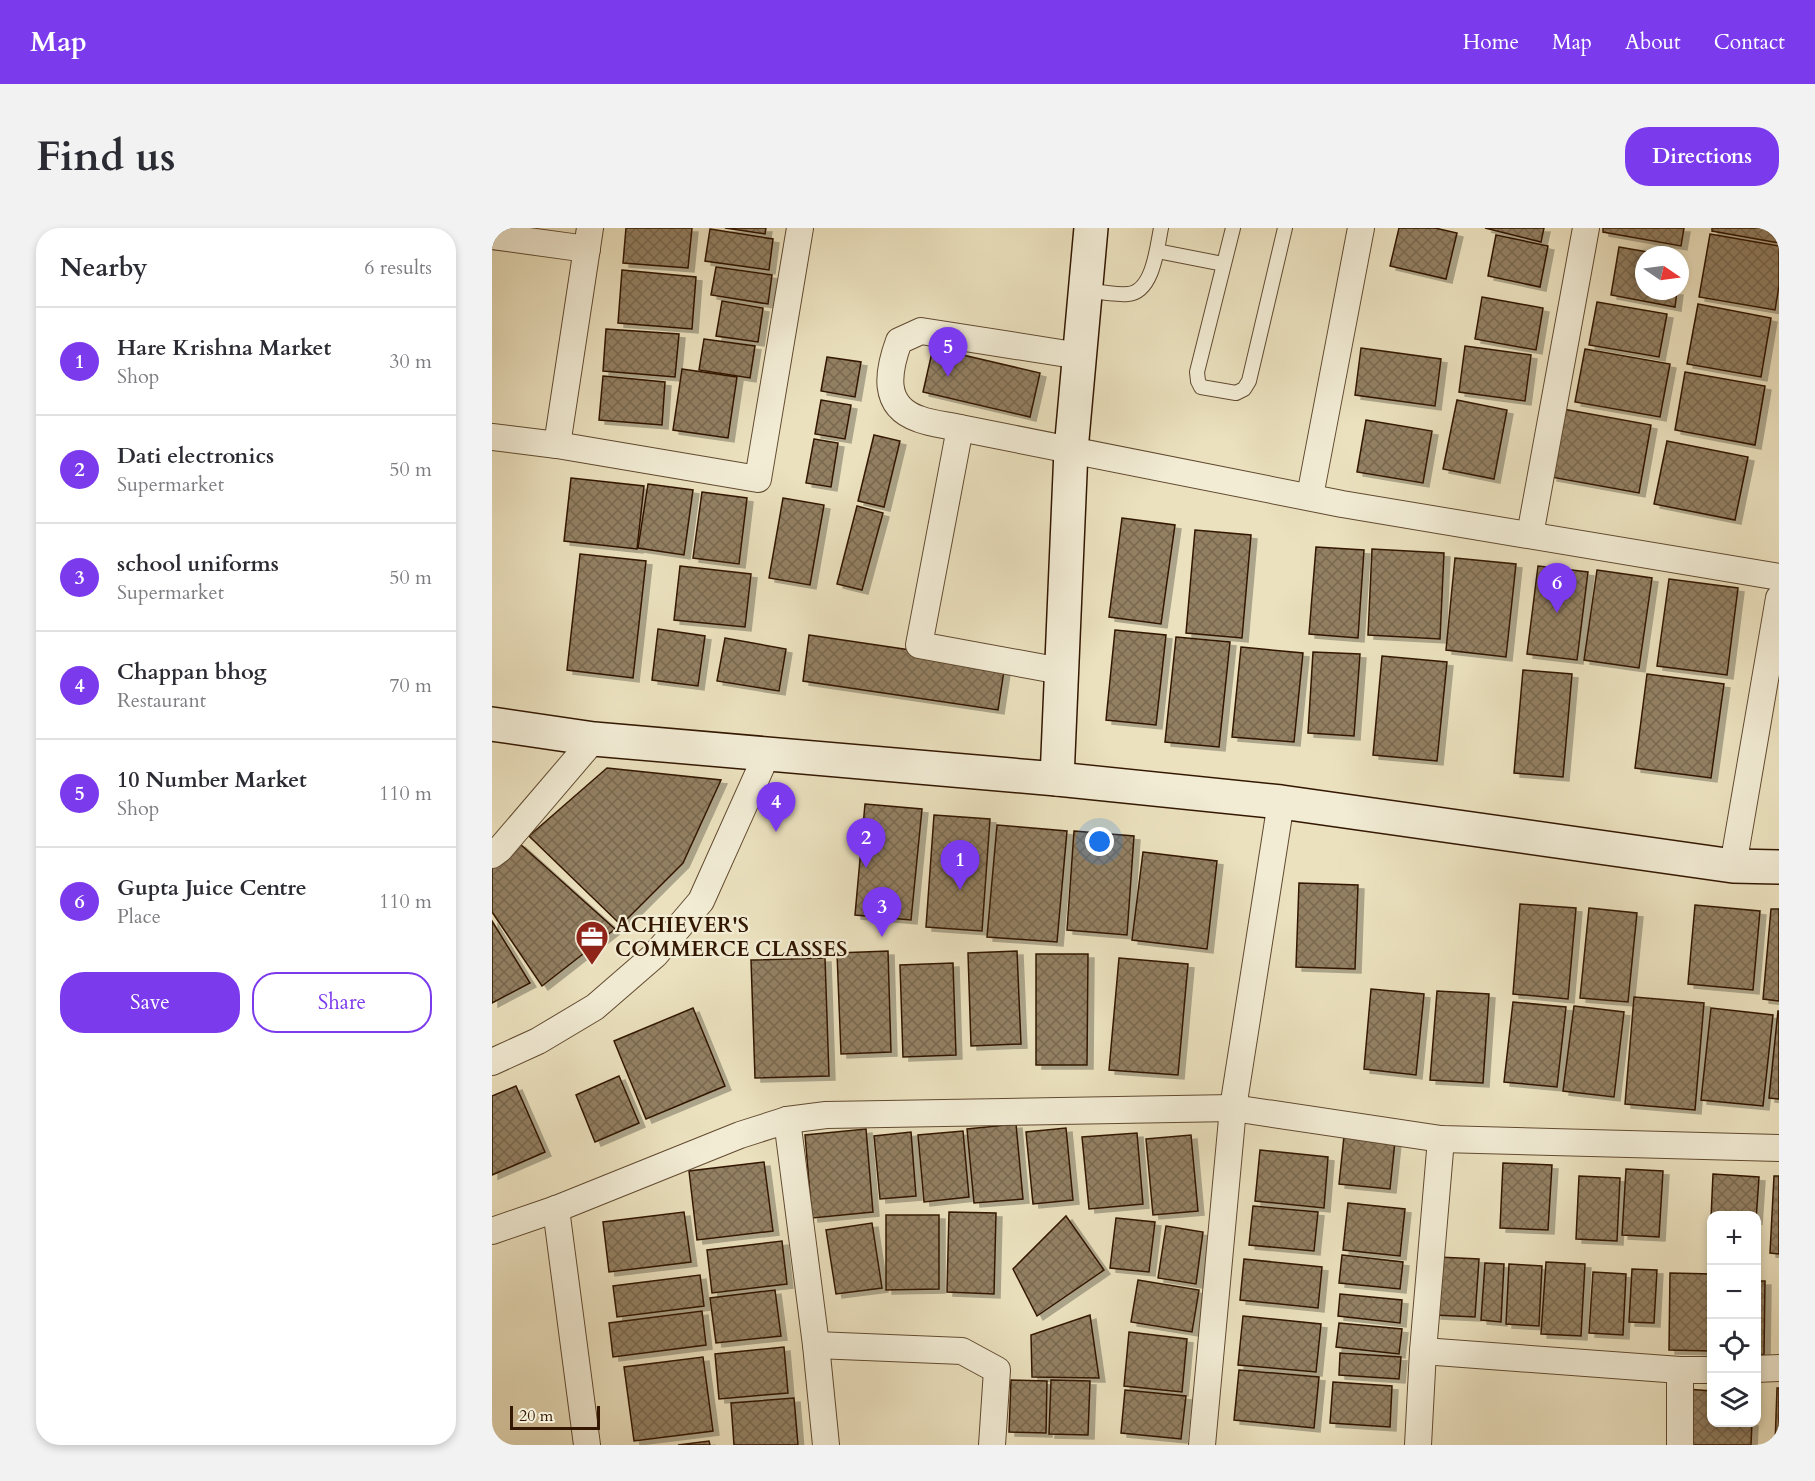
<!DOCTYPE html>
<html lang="en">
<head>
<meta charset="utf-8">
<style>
	body { margin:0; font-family:Cardo,serif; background:#f2f2f3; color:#2b2b33 }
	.controls { position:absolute; right:18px; bottom:18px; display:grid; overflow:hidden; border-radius:12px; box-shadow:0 3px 9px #0003 }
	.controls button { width:54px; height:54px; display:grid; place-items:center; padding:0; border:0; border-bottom:2px solid #e1e1e2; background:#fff; color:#2b2b33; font:30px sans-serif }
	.compass { position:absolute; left:1143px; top:18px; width:54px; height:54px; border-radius:50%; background:#fff; box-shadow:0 3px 9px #0003; rotate:103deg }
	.scale { position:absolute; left:18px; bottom:15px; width:90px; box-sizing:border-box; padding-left:6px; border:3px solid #331701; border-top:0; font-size:16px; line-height:21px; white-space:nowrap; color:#331701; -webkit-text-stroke:4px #f2ecd5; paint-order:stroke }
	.you { position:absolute; left:608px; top:614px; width:21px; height:21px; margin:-15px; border:4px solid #fff; border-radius:50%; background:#1a73e8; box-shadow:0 0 0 9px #1a73e833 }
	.badge { display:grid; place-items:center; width:39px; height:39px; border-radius:50%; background:#7c3aed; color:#fff; font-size:20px; font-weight:700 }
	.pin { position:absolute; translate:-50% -50px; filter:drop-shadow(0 2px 3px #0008) }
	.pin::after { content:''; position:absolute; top:32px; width:21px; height:18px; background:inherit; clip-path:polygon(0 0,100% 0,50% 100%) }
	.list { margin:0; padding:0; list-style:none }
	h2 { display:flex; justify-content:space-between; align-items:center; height:78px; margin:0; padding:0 24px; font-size:26px }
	h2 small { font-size:20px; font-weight:400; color:#7c7c81 }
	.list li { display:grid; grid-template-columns:39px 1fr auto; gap:18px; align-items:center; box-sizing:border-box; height:108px; padding:0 24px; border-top:2px solid #e1e1e2 }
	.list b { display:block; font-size:22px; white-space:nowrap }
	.list p { margin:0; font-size:20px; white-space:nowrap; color:#7c7c81 }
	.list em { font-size:20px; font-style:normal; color:#7c7c81 }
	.actions { display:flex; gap:12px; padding:18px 24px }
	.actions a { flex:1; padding:14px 0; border:2px solid #7c3aed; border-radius:24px; text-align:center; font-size:21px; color:#7c3aed }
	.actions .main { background:#7c3aed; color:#fff }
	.icon { flex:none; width:33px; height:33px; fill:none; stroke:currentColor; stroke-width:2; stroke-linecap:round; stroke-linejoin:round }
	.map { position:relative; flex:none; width:1287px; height:1217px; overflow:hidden; border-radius:24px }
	header { display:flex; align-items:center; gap:36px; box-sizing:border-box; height:84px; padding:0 30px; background:#7c3aed; color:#fff }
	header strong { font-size:28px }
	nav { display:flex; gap:33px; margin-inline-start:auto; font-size:21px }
	.intro { display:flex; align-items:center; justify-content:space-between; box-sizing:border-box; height:144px; padding:0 36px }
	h1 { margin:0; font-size:42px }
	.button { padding:15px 27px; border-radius:24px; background:#7c3aed; color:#fff; font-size:21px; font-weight:700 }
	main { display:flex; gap:36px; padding:0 36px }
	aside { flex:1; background:#fff; border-radius:24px; box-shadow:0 3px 9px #0003 }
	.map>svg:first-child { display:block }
	.building { fill:url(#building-cross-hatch); stroke:#331701; stroke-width:1.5; filter:url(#shadow) }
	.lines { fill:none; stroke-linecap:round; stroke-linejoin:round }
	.lane-casing { stroke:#614a30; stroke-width:16 }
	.street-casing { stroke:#614a30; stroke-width:28 }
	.secondary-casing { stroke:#331701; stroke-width:36 }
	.lane { stroke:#f2ecd5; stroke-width:14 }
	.street { stroke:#f2ecd5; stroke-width:26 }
	.secondary { stroke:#f2ecd5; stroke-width:33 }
	.labels { text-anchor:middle; stroke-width:4.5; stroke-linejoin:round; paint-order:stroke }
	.poi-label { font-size:21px; font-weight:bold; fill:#331701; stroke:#f2ecd5; text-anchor:start }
</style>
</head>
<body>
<header>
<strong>Map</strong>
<nav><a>Home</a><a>Map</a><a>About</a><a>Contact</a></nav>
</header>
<div class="intro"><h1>Find us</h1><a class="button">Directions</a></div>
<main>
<aside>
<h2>Nearby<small>6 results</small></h2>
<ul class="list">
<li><span class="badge">1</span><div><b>Hare Krishna Market</b><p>Shop</p></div><em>30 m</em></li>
<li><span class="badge">2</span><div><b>Dati electronics</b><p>Supermarket</p></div><em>50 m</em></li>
<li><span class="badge">3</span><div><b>school uniforms</b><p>Supermarket</p></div><em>50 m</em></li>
<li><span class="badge">4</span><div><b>Chappan bhog</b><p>Restaurant</p></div><em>70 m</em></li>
<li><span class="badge">5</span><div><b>10 Number Market</b><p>Shop</p></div><em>110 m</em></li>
<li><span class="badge">6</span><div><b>Gupta Juice Centre</b><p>Place</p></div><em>110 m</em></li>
</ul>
<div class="actions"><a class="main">Save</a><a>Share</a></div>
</aside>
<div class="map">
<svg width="1287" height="1217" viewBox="0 0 1287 1217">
	<defs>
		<pattern id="building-cross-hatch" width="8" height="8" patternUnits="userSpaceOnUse" patternTransform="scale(1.5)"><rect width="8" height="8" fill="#938063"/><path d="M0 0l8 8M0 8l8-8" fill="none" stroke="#79684f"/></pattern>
		<filter id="shadow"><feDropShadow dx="6" dy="4" stdDeviation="0" flood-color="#0004"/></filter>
	</defs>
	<rect width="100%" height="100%" fill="#ebe1be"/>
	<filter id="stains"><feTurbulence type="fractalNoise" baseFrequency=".00333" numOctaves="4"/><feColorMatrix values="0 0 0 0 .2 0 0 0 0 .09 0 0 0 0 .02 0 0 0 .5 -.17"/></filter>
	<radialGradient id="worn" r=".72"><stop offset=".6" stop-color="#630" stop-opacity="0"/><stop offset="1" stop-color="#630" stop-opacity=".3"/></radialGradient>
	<!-- building -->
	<g class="building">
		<path d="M134 0H200L196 40 131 35Z"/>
		<path d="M233 0H274L273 6Z"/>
		<path d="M907 0H943L965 5 954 51 898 38Z"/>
		<path d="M993 0H1052L1049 14Z"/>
		<path d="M1111 0H1192L1189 18 1111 4Z"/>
		<path d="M1220 0H1287V15L1220 3Z"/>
		<path d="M218 1 281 11 277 42 213 33Z"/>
		<path d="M1218 6 1287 18V58L1283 82 1207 69Z"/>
		<path d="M1004 7 1056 18 1048 59 996 48Z"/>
		<path d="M1127 19 1173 27H1152V63H1185L1183 79 1119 67Z"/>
		<path d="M224 39 280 47 276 76 219 67Z"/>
		<path d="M130 42 204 49 200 101 126 95Z"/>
		<path d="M990 69 1051 80 1044 122 983 111Z"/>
		<path d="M230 73 271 80 266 114 224 108Z"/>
		<path d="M1105 74 1175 86 1167 129 1097 117Z"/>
		<path d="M1206 76 1279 90 1269 149 1195 136Z"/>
		<path d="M114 101 187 106 183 149 111 143Z"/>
		<path d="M212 111 263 118 258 150 207 142Z"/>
		<path d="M973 118 1039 127 1033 173 967 164Z"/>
		<path d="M441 120 548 145 538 189 431 164Z"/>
		<path d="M869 120 949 131 943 178 863 167Z"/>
		<path d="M1093 121 1178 136 1168 189 1083 174Z"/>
		<path d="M335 129 369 134 363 169 329 163Z"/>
		<path d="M190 141 245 149 236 210 181 202Z"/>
		<path d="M1193 144 1273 158 1263 217 1183 202Z"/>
		<path d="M111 148 173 154 170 197 107 192Z"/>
		<path d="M329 172 359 177 353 211 323 206Z"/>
		<path d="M965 172 1015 182 1002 251 951 241Z"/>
		<path d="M1071 181 1159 197 1147 265 1059 249Z"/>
		<path d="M874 192 940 203 931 255 865 244Z"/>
		<path d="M382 207 408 213 392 279 366 273Z"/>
		<path d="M322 211 346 215 339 259 314 255Z"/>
		<path d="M1175 213 1256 229 1243 292 1162 276Z"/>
		<path d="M79 250 152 258 145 321 72 313Z"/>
		<path d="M156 256 201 262 192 327 146 320Z"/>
		<path d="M210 264 255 270 247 336 201 330Z"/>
		<path d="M291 270 332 277 318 357 277 350Z"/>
		<path d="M365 278 391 285 370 362 345 356Z"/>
		<path d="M630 290 683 297 669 396 617 389Z"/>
		<path d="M703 302 759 307 750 410 694 405Z"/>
		<path d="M824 319 872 322 866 410 817 406Z"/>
		<path d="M880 321 952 325 948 411 876 407Z"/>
		<path d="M88 326 154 333 141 450 75 442Z"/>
		<path d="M963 330 1024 336 1014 429 954 422Z"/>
		<path d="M188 338 259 346 253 399 182 392Z"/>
		<path d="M1046 338 1096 344 1085 432 1035 426Z"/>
		<path d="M1105 342 1160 350 1147 440 1092 432Z"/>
		<path d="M1177 351 1246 360 1235 447 1165 438Z"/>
		<path d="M166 401 213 408 206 458 160 452Z"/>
		<path d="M623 402 674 407 664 497 614 492Z"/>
		<path d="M317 407 513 436 506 482 311 453Z"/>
		<path d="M684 409 738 414 727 519 673 514Z"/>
		<path d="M233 410 294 421 287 463 225 453Z"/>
		<path d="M749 419 811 425 802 514 740 509Z"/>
		<path d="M821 424 868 426 862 508 816 505Z"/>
		<path d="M890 428 955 434 945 533 881 527Z"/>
		<path d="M1031 442 1080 446 1071 549 1022 545Z"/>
		<path d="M1155 446 1232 456 1219 550 1143 540Z"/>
		<path d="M115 540 229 552 191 635 129 697 37 608Z"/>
		<path d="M373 576 430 581 419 692 363 687Z"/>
		<path d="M442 587 498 591 490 703 434 699Z"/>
		<path d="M505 597 575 603 565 714 495 709Z"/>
		<path d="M582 603 642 608 635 707 575 702Z"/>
		<path d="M27 615 123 701 50 758 0 684V639Z"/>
		<path d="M651 624 725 633 715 721 640 712Z"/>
		<path d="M807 655 866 657 863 741 804 739Z"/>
		<path d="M1028 676 1084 680 1076 771 1021 766Z"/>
		<path d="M1203 677 1268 683 1261 762 1196 756Z"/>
		<path d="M1097 680 1145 685 1136 774 1088 770Z"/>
		<path d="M1279 681H1287V773L1271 771Z"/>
		<path d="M0 693 38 755 0 775Z"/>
		<path d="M396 723 399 824 349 826 345 725Z"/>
		<path d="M525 723 529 816 479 818 476 725Z"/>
		<path d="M544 726H596L595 837H544Z"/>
		<path d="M333 730 337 848 263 850 259 732Z"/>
		<path d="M627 730 696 736 686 847 617 842Z"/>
		<path d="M461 735 464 827 411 829 408 737Z"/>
		<path d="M879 761 932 766 924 847 872 841Z"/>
		<path d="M945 763 997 766 991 855 938 852Z"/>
		<path d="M1142 769 1212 775 1203 882 1133 876Z"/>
		<path d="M1021 774 1074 779 1065 859 1012 854Z"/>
		<path d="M1082 778 1132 784 1122 869 1071 863Z"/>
		<path d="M201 780 233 858 154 891 122 813Z"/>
		<path d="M1219 780 1281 787 1271 878 1209 872Z"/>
		<path d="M1286 783H1287V871L1277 870Z"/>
		<path d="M127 848 147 895 103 914 84 867Z"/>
		<path d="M24 858 53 924 0 947V868Z"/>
		<path d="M524 896 531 971 482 975 475 901Z"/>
		<path d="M574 900 581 972 541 976 534 904Z"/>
		<path d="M374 901 381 984 320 990 313 907Z"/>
		<path d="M471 903 477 969 432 974 426 907Z"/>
		<path d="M419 904 424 968 388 971 382 908Z"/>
		<path d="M645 905 651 976 597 981 590 909Z"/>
		<path d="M699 907 706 983 661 987 654 911Z"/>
		<path d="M852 908 903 913 898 961 847 956Z"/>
		<path d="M768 922 836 929 832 980 763 973Z"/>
		<path d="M272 934 281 1003 205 1012 197 943Z"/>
		<path d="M1011 935 1060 937 1056 1002 1008 1000Z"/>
		<path d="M1134 941 1171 943 1167 1009 1130 1007Z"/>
		<path d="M1221 946 1267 949 1264 993V988H1220V1013H1218Z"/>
		<path d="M1087 948 1128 950 1125 1013 1084 1011Z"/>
		<path d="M1282 948H1287V1026L1278 1025Z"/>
		<path d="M856 975 913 981 908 1028 851 1022Z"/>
		<path d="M761 978 826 984 822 1023 757 1017Z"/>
		<path d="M192 984 199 1034 117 1044 111 994Z"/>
		<path d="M457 984 504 985 502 1066 455 1064Z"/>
		<path d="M394 987H447V1061L394 1062Z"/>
		<path d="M574 988 612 1042 545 1088 521 1041Z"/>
		<path d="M624 990 663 994 657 1044 618 1040Z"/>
		<path d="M380 995 390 1060 344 1066 334 1002Z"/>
		<path d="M674 998 711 1004 704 1056 666 1050Z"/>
		<path d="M290 1013 295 1056 220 1065 215 1022Z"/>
		<path d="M850 1027 911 1034 908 1061 847 1055Z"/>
		<path d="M946 1029 987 1031 983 1089 943 1087Z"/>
		<path d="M752 1031 830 1039 826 1080 748 1072Z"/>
		<path d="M1054 1034 1093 1036 1089 1108 1049 1106Z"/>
		<path d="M993 1035 1012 1036 1009 1094 989 1092Z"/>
		<path d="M1017 1036 1050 1038 1047 1098 1014 1096Z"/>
		<path d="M1140 1041 1165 1042 1162 1095 1137 1094Z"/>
		<path d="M1101 1044 1134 1046 1131 1107 1097 1105Z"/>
		<path d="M1178 1045 1220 1046V1123L1177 1122Z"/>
		<path d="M208 1047 212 1078 125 1089 121 1058Z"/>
		<path d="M646 1052 707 1062 700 1104 639 1094Z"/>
		<path d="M1264 1053H1273L1272 1127H1264Z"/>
		<path d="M283 1062 289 1108 224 1115 218 1070Z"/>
		<path d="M848 1066 910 1072 908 1095 846 1088Z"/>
		<path d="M210 1083 214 1117 121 1129 117 1095Z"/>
		<path d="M598 1087 607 1150 540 1149 539 1107Z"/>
		<path d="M751 1088 829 1096 824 1144 746 1137Z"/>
		<path d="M847 1095 910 1101 907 1126 844 1119Z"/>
		<path d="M637 1104 695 1111 690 1164 632 1158Z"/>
		<path d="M292 1119 296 1165 227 1171 223 1126Z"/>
		<path d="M848 1125 909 1129 907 1151 847 1147Z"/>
		<path d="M211 1129 221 1203 142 1213 132 1139Z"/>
		<path d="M747 1142 827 1149 822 1200 742 1192Z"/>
		<path d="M519 1152 555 1153 554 1205 517 1204Z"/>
		<path d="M559 1152 598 1153 596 1207 557 1206Z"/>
		<path d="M841 1154 900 1158 898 1199 838 1195Z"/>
		<path d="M1285 1160H1287V1217H1283Z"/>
		<path d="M1194 1161 1220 1163V1194H1260L1259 1217H1190Z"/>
		<path d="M633 1162 694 1168 689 1211 629 1205Z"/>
		<path d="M302 1170 306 1217H242L239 1175Z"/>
		<path d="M217 1213 218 1217H186Z"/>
	</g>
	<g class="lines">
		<!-- lane casing -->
		<g class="lane-casing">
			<g id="lane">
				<path d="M741 0 705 144 706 153 709 159 744 165 752 161 757 153 793 0"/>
				<path d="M665 23 731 36"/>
				<path d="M594 62C607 64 622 67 636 66 661 64 665 20 669 0"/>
			</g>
		</g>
		<!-- street casing -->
		<g class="street-casing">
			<g id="street">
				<path d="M0 8 95 21"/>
				<path d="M588 128 429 103 407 113C396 143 389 178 427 191 440 196 455 197 468 200L850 276 1287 349"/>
				<path d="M468 200 427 417 569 443"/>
				<path d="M0 209 65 217 266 251 308 0"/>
				<path d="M65 217 98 0"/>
				<path d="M818 268 869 0"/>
				<path d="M1038 307 1094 0"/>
				<path d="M0 627 8 621 102 511"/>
				<path d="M1241 638 1287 370"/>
				<path d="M0 834 46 813 103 779 163 727 209 673 275 526"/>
				<path d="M295 892 324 1117 334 1217"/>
				<path d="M64 981 95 1217"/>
				<path d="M0 1003 64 981 248 907 295 892 334 887 741 880 949 911 1287 920"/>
				<path d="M324 1117 470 1123 505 1142 500 1217"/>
				<path d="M931 1123 1188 1142H1220"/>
				<path d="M1264 1141 1287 1140"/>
				<path d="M1188 1142V1217"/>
				<path d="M710 1217 741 880 789 574"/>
				<path d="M926 1217 931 1123 949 911"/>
			</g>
		</g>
		<!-- secondary casing -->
		<g class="secondary-casing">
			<g id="secondary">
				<path d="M0 496 102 511 565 551 789 574 1241 638 1287 639"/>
				<path d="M565 551 579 222 599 0"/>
			</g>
		</g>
		<!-- lane -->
		<use href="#lane" class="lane"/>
		<!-- street -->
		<use href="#street" class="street"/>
		<!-- secondary -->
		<use href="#secondary" class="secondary"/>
	</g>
	<!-- icons -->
	<defs>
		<g id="office-pin" transform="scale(1.725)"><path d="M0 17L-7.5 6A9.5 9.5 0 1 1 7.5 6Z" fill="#8f2418" stroke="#f2ecd5"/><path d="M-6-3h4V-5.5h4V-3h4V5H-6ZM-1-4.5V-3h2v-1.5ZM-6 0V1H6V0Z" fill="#fff"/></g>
	</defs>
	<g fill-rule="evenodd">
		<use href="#office-pin" x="100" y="709"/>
	</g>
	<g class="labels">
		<!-- poi labels -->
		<g class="poi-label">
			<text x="123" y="704">ACHIEVER'S<tspan x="123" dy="24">COMMERCE CLASSES</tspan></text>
		</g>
	</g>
	<rect width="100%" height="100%" filter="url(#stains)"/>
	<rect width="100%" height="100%" fill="url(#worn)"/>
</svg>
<div class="controls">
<button>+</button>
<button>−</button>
<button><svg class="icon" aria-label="locate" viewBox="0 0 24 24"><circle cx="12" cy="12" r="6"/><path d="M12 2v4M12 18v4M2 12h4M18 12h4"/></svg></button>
<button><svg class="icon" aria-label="layers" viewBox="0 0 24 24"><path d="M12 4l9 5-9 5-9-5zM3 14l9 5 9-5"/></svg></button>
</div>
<svg class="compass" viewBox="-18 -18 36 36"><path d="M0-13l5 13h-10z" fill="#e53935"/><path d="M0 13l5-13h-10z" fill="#7c7c81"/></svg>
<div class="scale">20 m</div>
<div class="you"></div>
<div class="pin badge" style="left:468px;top:662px">1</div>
<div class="pin badge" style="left:374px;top:640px">2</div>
<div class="pin badge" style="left:390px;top:709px">3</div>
<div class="pin badge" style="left:284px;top:604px">4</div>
<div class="pin badge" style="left:456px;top:149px">5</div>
<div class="pin badge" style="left:1065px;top:385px">6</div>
</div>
</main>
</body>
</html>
